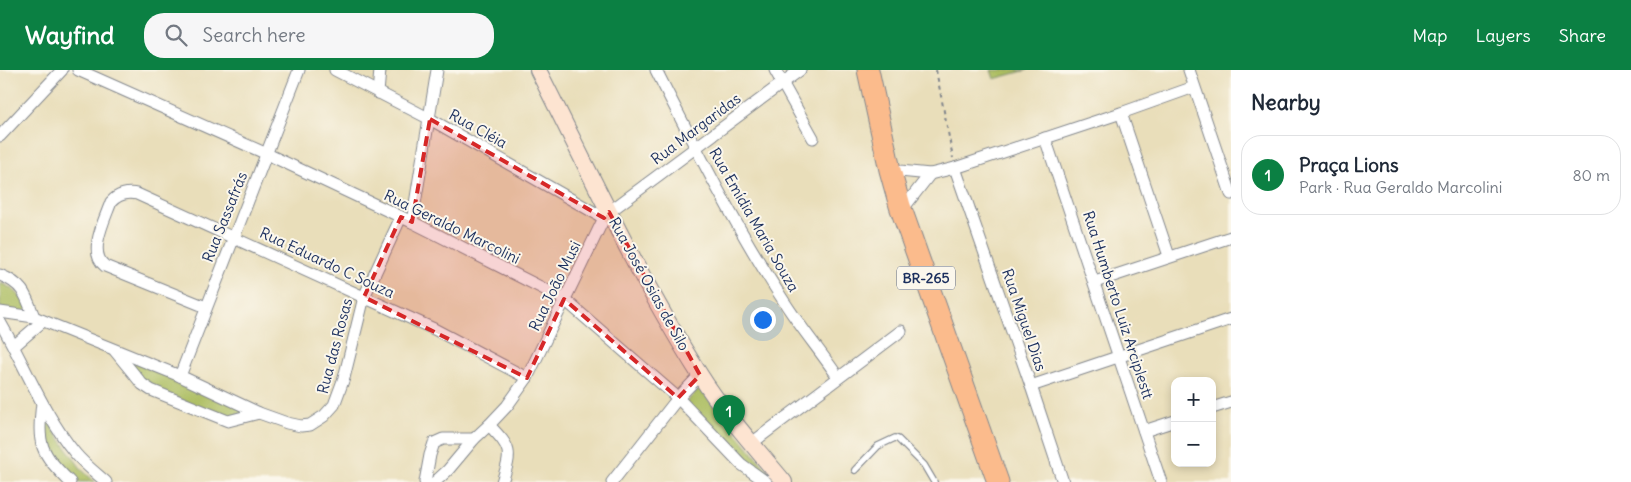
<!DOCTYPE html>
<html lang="en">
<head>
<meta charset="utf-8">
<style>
	body { margin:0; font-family:Delius,sans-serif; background:#f6f6f7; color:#1f2937 }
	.controls { position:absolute; right:15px; bottom:15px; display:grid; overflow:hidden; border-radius:10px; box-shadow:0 2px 8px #0003 }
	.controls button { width:45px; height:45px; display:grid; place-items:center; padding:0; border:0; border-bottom:1px solid #e0e1e3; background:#fff; color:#1f2937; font:25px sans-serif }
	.you { position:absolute; left:762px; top:249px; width:18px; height:18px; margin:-12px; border:4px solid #fff; border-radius:50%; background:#1a73e8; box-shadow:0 0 0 8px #1a73e833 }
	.badge { display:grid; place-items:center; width:32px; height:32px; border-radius:50%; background:#0b8043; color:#fff; font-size:16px; font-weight:700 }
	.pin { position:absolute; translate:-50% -41px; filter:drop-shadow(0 1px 2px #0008) }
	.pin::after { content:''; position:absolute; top:26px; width:18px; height:15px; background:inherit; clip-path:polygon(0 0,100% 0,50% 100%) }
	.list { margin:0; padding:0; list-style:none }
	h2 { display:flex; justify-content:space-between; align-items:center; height:65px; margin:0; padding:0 20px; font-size:21px }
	h2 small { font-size:16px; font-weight:400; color:#747a83 }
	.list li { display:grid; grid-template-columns:32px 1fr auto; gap:15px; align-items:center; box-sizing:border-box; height:80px; margin:0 10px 10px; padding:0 10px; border:1px solid #e0e1e3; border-radius:20px }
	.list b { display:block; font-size:19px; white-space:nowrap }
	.list p { margin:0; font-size:16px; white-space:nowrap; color:#747a83 }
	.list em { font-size:16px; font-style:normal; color:#747a83 }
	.icon { flex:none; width:28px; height:28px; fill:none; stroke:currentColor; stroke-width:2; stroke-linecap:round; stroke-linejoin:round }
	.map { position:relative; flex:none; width:1231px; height:412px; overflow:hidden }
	header { display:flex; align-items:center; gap:30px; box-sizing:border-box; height:70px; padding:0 25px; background:#0b8043; color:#fff }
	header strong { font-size:24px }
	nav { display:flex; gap:28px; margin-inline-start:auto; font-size:18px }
	.search { width:350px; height:45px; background:#f6f6f7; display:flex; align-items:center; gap:12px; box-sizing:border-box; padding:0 18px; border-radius:20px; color:#747a83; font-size:19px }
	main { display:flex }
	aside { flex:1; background:#fff }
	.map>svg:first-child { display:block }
	.green { fill:#acbd61; stroke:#647660 }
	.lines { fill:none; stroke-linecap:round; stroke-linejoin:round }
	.lane-casing { stroke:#82868c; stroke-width:8 }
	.street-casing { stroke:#82868c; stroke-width:13 }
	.secondary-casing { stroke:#82868c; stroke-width:18 }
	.highway-casing { stroke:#82868c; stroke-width:23 }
	.path { stroke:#82868c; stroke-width:2; stroke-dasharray:4 4; stroke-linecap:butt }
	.lane { stroke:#fff; stroke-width:5.5 }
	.street { stroke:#fff; stroke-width:11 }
	.secondary { stroke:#fde4d1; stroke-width:16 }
	.highway { stroke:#fbbb8c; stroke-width:21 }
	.marked { fill:#d62828; fill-opacity:0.2; stroke:#d62828; stroke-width:4; stroke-dasharray:10 6; stroke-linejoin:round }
	.labels { text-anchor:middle; stroke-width:4; stroke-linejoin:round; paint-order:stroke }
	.shield { fill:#fbf7ec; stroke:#5e6b89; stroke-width:1 }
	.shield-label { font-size:14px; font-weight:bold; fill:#1b2f5e }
	.street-label { font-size:15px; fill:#1b2f5e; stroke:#fbf7ec }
</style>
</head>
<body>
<header>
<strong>Wayfind</strong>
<div class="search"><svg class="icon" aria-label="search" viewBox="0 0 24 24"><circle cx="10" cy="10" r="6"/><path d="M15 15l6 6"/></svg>Search here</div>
<nav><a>Map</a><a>Layers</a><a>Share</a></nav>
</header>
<main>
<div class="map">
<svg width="1231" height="412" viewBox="0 0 1231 412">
	<rect width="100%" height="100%" fill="#fbf7ec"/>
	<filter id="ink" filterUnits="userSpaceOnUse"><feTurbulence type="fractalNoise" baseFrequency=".02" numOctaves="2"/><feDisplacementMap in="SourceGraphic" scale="10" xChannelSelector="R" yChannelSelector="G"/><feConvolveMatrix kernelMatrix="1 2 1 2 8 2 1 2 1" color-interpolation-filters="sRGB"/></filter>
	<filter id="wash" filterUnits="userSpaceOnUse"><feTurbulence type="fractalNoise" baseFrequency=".0096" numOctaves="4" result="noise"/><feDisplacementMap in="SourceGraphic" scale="20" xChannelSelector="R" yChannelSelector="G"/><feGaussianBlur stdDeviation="1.12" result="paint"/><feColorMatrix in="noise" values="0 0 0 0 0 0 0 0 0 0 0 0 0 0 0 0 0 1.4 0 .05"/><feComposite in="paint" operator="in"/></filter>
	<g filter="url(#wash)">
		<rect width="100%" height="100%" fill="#e9deba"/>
		<!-- green -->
		<g class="green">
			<path d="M991 0H1027L994 9Z"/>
			<path d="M0 213C17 219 22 228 30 243L0 239Z"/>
			<path d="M128 289 250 341 226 348 147 316Z"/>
			<path d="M699 318 773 407 769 411 748 395 686 333Z"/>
			<path d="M45 347 82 400 95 412H79L45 374Z"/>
		</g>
	</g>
	<g filter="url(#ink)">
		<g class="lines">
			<!-- lane casing -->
			<g class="lane-casing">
				<path id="lane" d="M855 400 878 376 895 368 898 369 924 395 934 412"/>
			</g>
			<!-- street casing -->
			<g class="street-casing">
				<g id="street">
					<path d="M78 0 267 84 412 152 564 229 678 328 741 394 766 412"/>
					<path d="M335 0 430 49 604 148"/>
					<path d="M656 0C696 79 736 158 785 233 801 258 821 282 838 307"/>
					<path d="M775 0 813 68"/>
					<path d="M1189 0 1231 124"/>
					<path d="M378 23 380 0"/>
					<path d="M1121 43 1169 186"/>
					<path d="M0 66 62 0"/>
					<path d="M1045 68 1161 412"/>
					<path d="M955 98 1031 316 1063 412"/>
					<path d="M890 100 930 104 955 98 1121 43 1194 17"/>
					<path d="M902 140 930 104"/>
					<path d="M412 152 437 0"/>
					<path d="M0 205C23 214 26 225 34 247"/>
					<path d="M1095 212 1231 167"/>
					<path d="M206 237 105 196C87 183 105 149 111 132 118 124 128 122 137 124L434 259 527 308"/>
					<path d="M0 242 34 247 180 306 259 343 287 353 301 356 310 355 324 346 334 335 344 308 364 227 401 147"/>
					<path d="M0 252C25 295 43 344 75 383 84 394 96 403 106 412"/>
					<path d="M14 276 43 251"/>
					<path d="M115 281 142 314 151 320 228 351 259 343"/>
					<path d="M180 306 299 0"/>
					<path d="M1031 316 1231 249"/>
					<path d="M42 333C37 375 40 382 70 412"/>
					<path d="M1212 338 1231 332"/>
					<path d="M489 355C512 379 512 381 502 412"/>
					<path d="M1144 361 1175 351"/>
					<path d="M752 373 901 261"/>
					<path d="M425 412 430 385 434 373 443 369H474"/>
					<path d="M435 412 448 400 474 369 489 355 507 336 527 308 604 148 609 142 800 0"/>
					<path d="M612 412 678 328 700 305"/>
				</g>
			</g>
			<!-- secondary casing -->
			<g class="secondary-casing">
				<path id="secondary" d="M538 0C590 103 638 207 700 305 724 343 755 377 784 412"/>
			</g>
			<!-- highway casing -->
			<g class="highway-casing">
				<path id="highway" d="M868 0 890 100 900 136 998 412"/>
			</g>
			<!-- path -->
			<path class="path" d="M936 0 953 88"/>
			<!-- lane -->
			<use href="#lane" class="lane"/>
			<!-- street -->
			<use href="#street" class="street"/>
			<!-- secondary -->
			<use href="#secondary" class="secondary"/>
			<!-- highway -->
			<use href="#highway" class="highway"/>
		</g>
	</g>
	<!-- marked area -->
	<path class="marked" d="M430 49 604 148 609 142 700 305 678 328 564 229 527 308 364 227 401 147 412 152Z"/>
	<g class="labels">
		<!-- shield labels -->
		<rect class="shield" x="897" y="196.5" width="58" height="23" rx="4"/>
		<g class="shield-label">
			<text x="926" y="213">BR-265</text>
		</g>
		<!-- street labels -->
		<g class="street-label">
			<text transform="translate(478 59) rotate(29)" y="5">Rua Cléia</text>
			<text transform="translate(696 59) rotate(-37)" y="5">Rua Margaridas</text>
			<text transform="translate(225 147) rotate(-68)" y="5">Rua Sassafrás</text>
			<text transform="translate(754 150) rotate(60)" y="5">Rua Emídia Maria Souza</text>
			<text transform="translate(452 157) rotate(26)" y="5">Rua Geraldo Marcolini</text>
			<text transform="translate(327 193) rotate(25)" y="5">Rua Eduardo C Souza</text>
			<text transform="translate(649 214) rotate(61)" y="5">Rua José Osias de Silo</text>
			<text transform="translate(555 216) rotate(-64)" y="5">Rua João Musi</text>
			<text transform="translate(1118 235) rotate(72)" y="5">Rua Humberto Luiz Arciplestt</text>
			<text transform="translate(1024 250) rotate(71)" y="5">Rua Miguel Dias</text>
			<text transform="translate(335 276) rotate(-75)" y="5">Rua das Rosas</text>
		</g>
	</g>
</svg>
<div class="controls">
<button>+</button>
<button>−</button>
</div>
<div class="you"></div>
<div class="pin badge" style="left:729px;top:366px">1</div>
</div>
<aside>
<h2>Nearby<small></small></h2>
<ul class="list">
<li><span class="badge">1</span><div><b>Praça Lions</b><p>Park · Rua Geraldo Marcolini</p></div><em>80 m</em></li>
</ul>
</aside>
</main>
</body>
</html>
